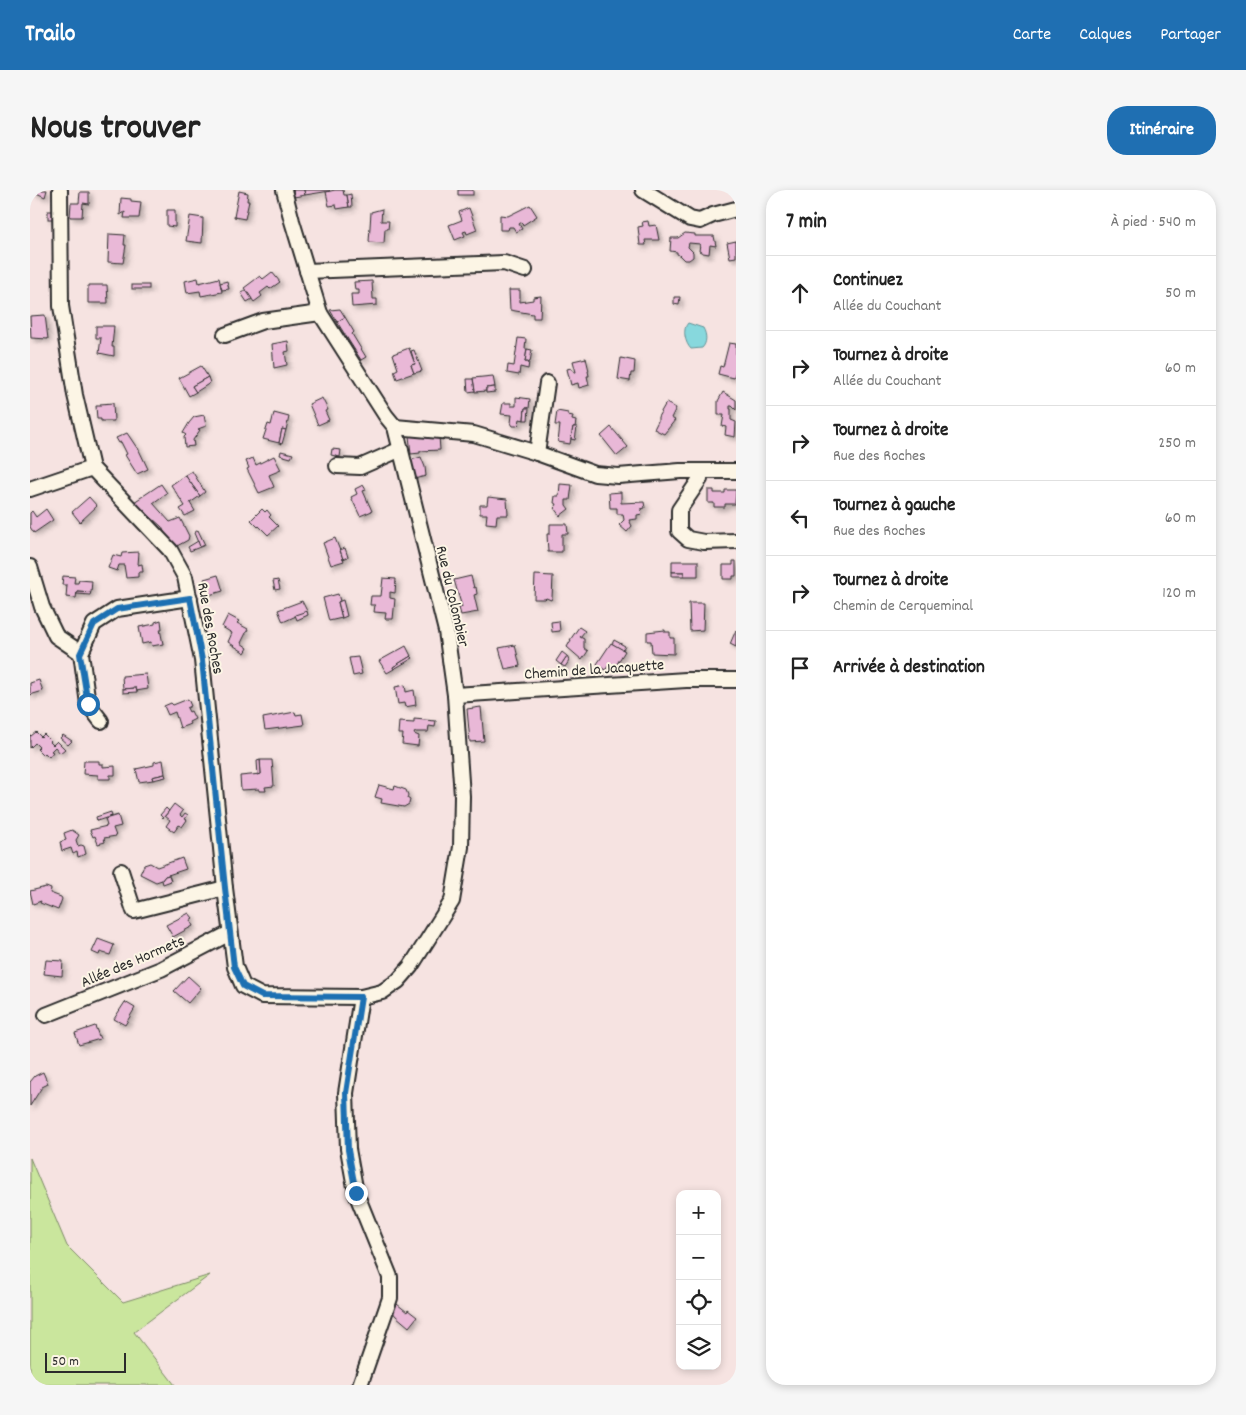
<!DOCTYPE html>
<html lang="fr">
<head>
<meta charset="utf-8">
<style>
	body { margin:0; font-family:Dekko,sans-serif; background:#f6f6f6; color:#222 }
	.controls { position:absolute; right:15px; bottom:15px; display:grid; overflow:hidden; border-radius:10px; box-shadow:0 2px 8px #0003 }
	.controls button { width:45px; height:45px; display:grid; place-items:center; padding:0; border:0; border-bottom:1px solid #e0e0e0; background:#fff; color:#222; font:25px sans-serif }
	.scale { position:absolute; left:15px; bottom:12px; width:81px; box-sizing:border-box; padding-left:5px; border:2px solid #2b2b2b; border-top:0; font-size:14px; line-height:18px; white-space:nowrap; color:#2b2b2b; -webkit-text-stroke:4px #fcf5e5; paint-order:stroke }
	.stop { position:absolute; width:15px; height:15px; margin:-11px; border:4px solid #1f6fb2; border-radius:50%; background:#fff }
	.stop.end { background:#1f6fb2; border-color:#fff; box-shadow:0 1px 5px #0008 }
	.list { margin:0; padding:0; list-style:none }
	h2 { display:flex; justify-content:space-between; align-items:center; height:65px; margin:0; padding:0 20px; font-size:21px }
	h2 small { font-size:16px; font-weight:400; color:#767676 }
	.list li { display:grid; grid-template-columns:32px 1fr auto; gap:15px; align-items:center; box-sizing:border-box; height:75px; padding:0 20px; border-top:1px solid #e0e0e0 }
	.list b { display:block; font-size:19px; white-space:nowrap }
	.list p { margin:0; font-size:16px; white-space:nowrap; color:#767676 }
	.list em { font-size:16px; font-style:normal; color:#767676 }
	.icon { flex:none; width:28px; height:28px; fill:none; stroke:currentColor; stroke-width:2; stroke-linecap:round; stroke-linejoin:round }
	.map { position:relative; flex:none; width:706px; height:1195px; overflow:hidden; border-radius:20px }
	header { display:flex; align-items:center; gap:30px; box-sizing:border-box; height:70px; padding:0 25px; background:#1f6fb2; color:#fff }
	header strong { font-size:24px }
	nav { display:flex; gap:28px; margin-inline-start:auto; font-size:18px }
	.intro { display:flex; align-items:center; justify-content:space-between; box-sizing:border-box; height:120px; padding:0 30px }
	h1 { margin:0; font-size:35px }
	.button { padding:12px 22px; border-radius:20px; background:#1f6fb2; color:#fff; font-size:18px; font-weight:700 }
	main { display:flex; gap:30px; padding:0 30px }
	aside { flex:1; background:#fff; border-radius:20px; box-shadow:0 2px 8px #0003 }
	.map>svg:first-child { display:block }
	.green { fill:#cae69d; stroke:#7a8864 }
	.water { fill:#87d8dd; stroke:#629396 }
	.building { fill:#e9b8d7; stroke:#2b2b2b; filter:url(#shadow) }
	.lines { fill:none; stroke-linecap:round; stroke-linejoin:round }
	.minor-casing { stroke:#2b2b2b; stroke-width:18 }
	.minor { stroke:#fcf5e5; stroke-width:14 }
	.route { stroke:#1f6fb2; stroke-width:6 }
	.labels { text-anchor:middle; stroke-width:4; stroke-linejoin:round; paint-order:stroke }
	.street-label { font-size:16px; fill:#2b2b2b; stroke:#fcf5e5 }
</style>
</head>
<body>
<header>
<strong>Trailo</strong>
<nav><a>Carte</a><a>Calques</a><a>Partager</a></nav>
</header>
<div class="intro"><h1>Nous trouver</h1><a class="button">Itinéraire</a></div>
<main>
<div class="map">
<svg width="706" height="1195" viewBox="0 0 706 1195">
	<defs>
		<filter id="shadow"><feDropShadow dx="3" dy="3" stdDeviation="2.5" flood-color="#0004"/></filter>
	</defs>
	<rect width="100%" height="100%" fill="#f6e3e1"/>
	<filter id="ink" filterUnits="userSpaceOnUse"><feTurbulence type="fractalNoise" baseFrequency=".02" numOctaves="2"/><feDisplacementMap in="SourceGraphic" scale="10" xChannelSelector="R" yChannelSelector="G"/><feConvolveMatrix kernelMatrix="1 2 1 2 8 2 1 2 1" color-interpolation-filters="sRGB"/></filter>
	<g filter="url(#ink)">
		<!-- green -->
		<path class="green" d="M0 968 37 1056 93 1112 180 1085 104 1142 145 1195H0Z"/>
		<!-- water -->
		<path class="water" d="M658 133 673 138C677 145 677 153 672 158L661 159C655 153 652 139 658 133Z"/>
		<!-- building -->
		<g class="building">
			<path d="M0 0H17L15 7Z"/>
			<path d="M263 0H274L275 5 264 7Z"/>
			<path d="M274 0H299L300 1 275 5Z"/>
			<path d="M305 0H313L314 5H317L319 17 307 19 306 15 299 16 296 2Z"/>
			<rect x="428" y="0" width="15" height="5"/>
			<path d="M209 1 218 3 217 11H219L215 29 204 27Z"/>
			<path d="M50 2H59V14L53 13 52 27H40L41 13H49Z"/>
			<path d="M321 4 322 17H319L317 5Z"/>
			<path d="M91 8 101 9V11L111 12 109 28H94L95 22 90 25Z"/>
			<path d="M500 15 507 26 493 35 492 32 489 34 492 39 486 42 483 37H479L478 40H470V25L478 26Z"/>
			<path d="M439 18 447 40 437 44 436 41 433 42 435 46 425 50 419 35 432 30 429 22Z"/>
			<path d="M352 19 351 31H359L358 39H355L354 53 339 52 341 22Z"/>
			<path d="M137 20H145V37L137 36Z"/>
			<rect x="18" y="21" width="6" height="8"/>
			<path d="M160 26 173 28 172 53 156 51Z"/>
			<path d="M618 31 619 36 626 35 629 50H615L616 55H610L608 37 613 36 612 32Z"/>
			<path d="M655 43 665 44V46H684L686 56 680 55 679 64 673 63 669 61 670 54 659 53 658 57 663 62V67L659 70H654L649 65 647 64V62L640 61 641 48H648Z"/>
			<path d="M79 44 95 45 94 55H96L93 73 78 72Z"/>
			<path d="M706 51V67L700 68 697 53Z"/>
			<path d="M242 82 250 92 240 99 238 97 230 103 232 106 224 112 214 98 230 86 233 89Z"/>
			<path d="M168 88 169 93 189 88 192 102 171 106 170 101 157 103 155 91Z"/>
			<path d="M197 91 199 99 192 100 190 93Z"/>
			<path d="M342 91 343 109H347V115L322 117 321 104H329V100H325L324 92Z"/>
			<path d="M58 95H77L78 113H58Z"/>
			<rect x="102" y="95" width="17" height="4"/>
			<path d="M216 100 222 109 217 112 211 103Z"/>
			<path d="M479 100H490V112L503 110V107L511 106 510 128H503V124L480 120Z"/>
			<path d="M644 107H650L649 115 644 114Z"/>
			<path d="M310 119 315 127 307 132 300 120Z"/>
			<path d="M15 125 18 149 1 148 0 126Z"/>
			<path d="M315 127 324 142 322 144 336 167 331 170 307 132Z"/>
			<path d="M66 136H84L82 157H84V166L69 163 71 148H66Z"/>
			<path d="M488 148 496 149 495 159H497L495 172H499L498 179 490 177 489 185 477 183 478 175 484 176Z"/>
			<path d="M258 151 259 161 255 162 257 175 244 178 242 154Z"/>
			<path d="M699 153 706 154V180L704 188 688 184 690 176 693 177Z"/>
			<path d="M379 158 385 174 381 175 384 183 367 189 364 181 368 179 363 164Z"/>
			<path d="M497 159 502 160 500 172H495Z"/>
			<path d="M384 160 392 181 384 183 381 175 385 174 381 161Z"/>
			<path d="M556 168 559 181H558L559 186H557L559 195 549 198 548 193 541 195 537 179 541 178 544 182H546L543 171Z"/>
			<path d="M591 168 605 171 604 183H601L600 191 588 189Z"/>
			<path d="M171 176 178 187 162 196 166 202 159 206 149 188Z"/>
			<path d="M463 186 465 197 456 198V201L445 202 443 188Z"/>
			<path d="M178 187 180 193 166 202 162 196Z"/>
			<path d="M437 189H443L445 201 438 202Z"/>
			<path d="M465 197V202L456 203V198Z"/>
			<path d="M693 202 706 210V220L702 216H700V219H701V230L706 232 705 247 695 245 696 237 692 236 694 225H688V211Z"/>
			<path d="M486 207 500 209 499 218H495L494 230 490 229 489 234 487 236H483L481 233 482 225 471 224 473 213H481V216H486Z"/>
			<path d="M292 208 298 220 295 221 299 230 288 235 279 214Z"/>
			<path d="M83 213 84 231H71V229H67L66 216H70V214Z"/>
			<path d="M636 213 646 218 641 228 645 230 634 244 624 239 628 231V227Z"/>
			<path d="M495 218H499L498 230H494Z"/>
			<path d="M527 221 538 223V225L543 226 542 230 546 231 545 237H543L540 254 528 252 530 235H525Z"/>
			<path d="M244 223 259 227 256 240 252 239 249 253 233 249 238 234 241 235Z"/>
			<path d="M174 225 176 236 168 239 170 240 163 250 164 256 155 257 154 247 156 245 153 243 159 233 164 227Z"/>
			<path d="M543 237H547L545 250 541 249Z"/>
			<path d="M581 237 598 257 587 266 571 246Z"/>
			<path d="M252 239 256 240 252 254 249 253Z"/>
			<path d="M97 243 107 258H108L118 279 107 284 95 265 97 264 91 252 89 253 86 248Z"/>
			<path d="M403 245 409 246 410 260 390 261V263L381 264 379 246Z"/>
			<path d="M302 259 311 260 310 267 301 265Z"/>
			<path d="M251 261 263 264 261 268 250 265Z"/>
			<path d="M244 266 251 280 239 285 244 297 229 303 217 279 219 278 216 271 223 268 226 275Z"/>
			<path d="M391 267 395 277 396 286 384 289 381 270Z"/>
			<path d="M162 281 175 302 170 306 155 285Z"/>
			<path d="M155 285 170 306 160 313 165 321 155 326 150 319 155 316 141 295Z"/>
			<path d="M131 294 137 303 123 313 140 332 150 328 159 346 158 350 147 356 136 346 132 337 104 312Z"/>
			<path d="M530 294 542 295 540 310H536V315L539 319 530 326 524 318 526 316 527 314 524 313 525 306H529Z"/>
			<path d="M333 295 336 300 333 301 342 321 330 326 321 307 327 304 325 299Z"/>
			<path d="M678 300H684V303H695V300H706L705 314H695V317H684V313H678Z"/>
			<path d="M591 302V313L614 312 615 318 611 319 612 324 607 325V329L599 330 602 336 597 342 589 335 594 330 593 324H587V318H580L579 303Z"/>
			<path d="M59 307 67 316 50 332 42 322Z"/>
			<path d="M458 307 477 309 478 325H467L466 334 456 333 457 324H450V315H457Z"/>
			<path d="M16 319 23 330 4 343 0 337V323L2 321 6 327Z"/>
			<path d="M232 319 235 322 237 320 241 325 239 327 248 336 238 345 229 336 228 337 221 330Z"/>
			<path d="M520 334H537L538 344H532V362H518L517 344H520Z"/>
			<path d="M168 340 175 355 170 357 164 343Z"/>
			<path d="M305 348 314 371 301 375 293 353Z"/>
			<path d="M168 351 170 357 160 361 158 357Z"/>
			<path d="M315 358 318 367 313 369 310 360Z"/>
			<path d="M109 362 108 375 112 374 113 382H108V387L96 388 94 375H89L87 381 78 378 83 365 91 367 92 363Z"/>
			<path d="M642 371H668V386H654V382H642Z"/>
			<path d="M703 371H706V386H703V389H693V375H703Z"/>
			<rect x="642" y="382" width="12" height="4"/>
			<path d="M188 385 193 401 179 405 174 389Z"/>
			<path d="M505 385 523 386 522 408 521 410 516 408 515 409H504Z"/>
			<path d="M33 386 45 387 44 393H48L49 390 62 391 61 402 47 401 46 408 36 407 37 395H32Z"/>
			<path d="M441 386 444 398 446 397 447 404 444 405 448 422 431 425 429 418 432 417 424 390Z"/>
			<path d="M353 388 366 389 365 403 360 402V408L365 409 363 429H355L356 423 344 422 345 415H340L341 406H351Z"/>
			<path d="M248 390 250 399 245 400 243 391Z"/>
			<path d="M47 401 61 402 60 405 47 404Z"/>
			<path d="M308 404 310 411 308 412 312 428 299 431 293 408Z"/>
			<path d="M313 410 317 426 312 428 308 412Z"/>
			<path d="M272 411 277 421 253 432 248 420Z"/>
			<path d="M659 413H674L673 440 660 441Z"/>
			<path d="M277 421 278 425 267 430 265 425Z"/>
			<path d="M198 425 209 431 207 433 218 439 211 453 218 458 215 463 198 452 202 443 192 437Z"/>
			<path d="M131 430 132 439H130L133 454 122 456 121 452 112 454 109 437 125 434V432Z"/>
			<path d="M529 431 530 441 522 442 521 432Z"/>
			<path d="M549 437 555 441 550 447 554 449V458L558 461 552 470 537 457 541 450H540Z"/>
			<path d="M635 440V442H640V448H644V464L622 463 621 451H617V442Z"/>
			<path d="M706 440V457L700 454Z"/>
			<path d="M584 450 595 456 593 460 582 454Z"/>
			<path d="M581 453 595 461 585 477 580 474 575 480 567 474Z"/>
			<path d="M485 455 490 476 475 479 469 458Z"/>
			<path d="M376 456 381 466 363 477 364 479 357 483 349 471Z"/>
			<path d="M532 462 537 466 531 475 526 471Z"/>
			<path d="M381 466 383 468 364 479 363 477Z"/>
			<path d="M537 466 539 471 535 477 531 475Z"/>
			<path d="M328 467 332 484 323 486 319 468Z"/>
			<path d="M116 484 118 499 106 501V498L93 499 92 486Z"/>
			<path d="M9 490 13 501 0 505V493Z"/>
			<path d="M375 495 376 502 384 500 386 515 375 517 374 513 368 514 365 497Z"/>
			<path d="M106 498 107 502 93 503V499Z"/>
			<path d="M158 509 161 516 157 518 159 522 161 521 165 529 159 532 160 534 150 538 145 522 138 525 134 516 141 513 143 515Z"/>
			<path d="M451 517 454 551 440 552 437 519Z"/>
			<path d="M265 522 266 525 272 524 274 535 235 540 233 528Z"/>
			<path d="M384 529 406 531 405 537 399 536 398 542H385L384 544 389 546 388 556 372 554 373 544H368L369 532 384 533Z"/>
			<path d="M6 542 11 547 14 544 21 551 20 552 23 555 27 551 35 559 30 563 25 557 21 561 23 562 19 567 15 563 13 565 7 559 9 557 5 553 0 558V545L1 546Z"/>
			<path d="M33 545 42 551 38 555 30 548Z"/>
			<path d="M133 570 135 584 122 587 123 590 109 592 106 579 124 575V572Z"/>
			<path d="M230 570H242L244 596 235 597 236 601H229V599L211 600 210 586 231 584Z"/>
			<path d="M230 570 231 584 228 585 227 571Z"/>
			<path d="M54 571H69V574H73V577L85 576V585H80V589H68V585L53 584Z"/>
			<path d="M135 584 136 587 123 590 122 587Z"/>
			<path d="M349 595 364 599 365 596 376 600 378 605 377 608 380 610 379 614 374 617 351 613 352 609 345 607Z"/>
			<path d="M144 614 153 621 150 625 152 627 155 623 158 625 155 629 157 630 152 637 149 635 144 642 136 636 140 630 135 626Z"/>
			<path d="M136 618 139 621 133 628 130 625Z"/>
			<path d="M81 622 82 626 67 631 66 627Z"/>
			<path d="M88 625 91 636 83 638 86 646 74 648 75 652 68 654 65 646 63 647 60 640 77 636 75 629Z"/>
			<path d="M42 640 49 645 46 650 48 656 51 655 54 656 56 664 48 667 47 662 43 664 41 658 32 661 30 652 36 650 34 643Z"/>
			<path d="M152 668 156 679 135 686 132 690 126 692 110 684 114 675 120 673 127 677Z"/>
			<path d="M139 685 141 691 133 694 132 690 135 686Z"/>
			<path d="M16 697 21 699 20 703 31 707 32 709 28 720 10 713 11 711 3 714 0 701Z"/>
			<path d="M159 723 163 728 160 730 163 736 143 747 136 735Z"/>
			<path d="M68 749 84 755 80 765 70 762 69 765 62 762Z"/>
			<path d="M16 770 33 771 32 786 14 784Z"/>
			<path d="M158 786 171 798 158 813 144 801Z"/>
			<path d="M95 812 105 818 95 835 84 829Z"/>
			<path d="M65 836 70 849 49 855 45 843Z"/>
			<path d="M13 882 18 894 12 897 0 916V892L5 886Z"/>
			<path d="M367 1114 377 1122 378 1120 387 1127 379 1137 366 1126 362 1121 364 1117 363 1116 364 1115 366 1116Z"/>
		</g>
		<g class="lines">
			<!-- minor casing -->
			<g class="minor-casing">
				<g id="minor">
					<path d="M30 0 31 116 45 205 62 278 140 360 155 387 172 470 195 698 205 777 213 796 232 806 331 807 352 802 368 791 381 776 422 711 431 657 432 606 425 505 416 441 365 237 356 226 290 123 262 31 254 0"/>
					<path d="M613 0 660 29 670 31 683 25 706 19"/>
					<path d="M277 81 474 73 495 80"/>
					<path d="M195 145 233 131 290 123"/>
					<path d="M365 237 444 244 507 263 565 284 588 286 650 281H706"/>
					<path d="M507 263 517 193"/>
					<path d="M307 276 330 277 371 259"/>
					<path d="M670 281V289L649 320V341L658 349 674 352 706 351"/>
					<path d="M0 299 62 278"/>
					<path d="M0 377 12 417 26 446 51 463"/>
					<path d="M425 505 656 490H706"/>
					<path d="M71 531 58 514 51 463 64 434 87 419 160 408"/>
					<path d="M91 681 104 721 195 698"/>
					<path d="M16 825 131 779 200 743"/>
					<path d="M330 1195 360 1108V1087L326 1003 318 959 316 903 331 807"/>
				</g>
			</g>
			<!-- minor -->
			<use href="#minor" class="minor"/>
		</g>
	</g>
	<g class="lines" filter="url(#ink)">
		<!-- route -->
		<path class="route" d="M58 514 50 464 64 434 87 419 160 408 172 470 195 698 204 777 213 796 232 806 331 807 316 903 318 960 326 1003"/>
	</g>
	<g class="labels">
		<!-- street labels -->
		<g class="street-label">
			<text transform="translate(424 406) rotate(77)" y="6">Rue du Colombier</text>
			<text transform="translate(182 438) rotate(80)" y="6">Rue des Roches</text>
			<text transform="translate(564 478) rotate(-4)" y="6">Chemin de la Jacquette</text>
			<text transform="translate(102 770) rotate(-23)" y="6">Allée des Hormets</text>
		</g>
	</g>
</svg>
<div class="controls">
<button>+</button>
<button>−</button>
<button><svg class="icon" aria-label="locate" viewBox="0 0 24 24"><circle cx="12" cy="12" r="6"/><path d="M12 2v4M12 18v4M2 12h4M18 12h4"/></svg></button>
<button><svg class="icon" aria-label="layers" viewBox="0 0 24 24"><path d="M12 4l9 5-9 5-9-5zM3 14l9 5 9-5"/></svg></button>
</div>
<div class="scale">50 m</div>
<div class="stop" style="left:58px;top:514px"></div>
<div class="stop end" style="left:326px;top:1003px"></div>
</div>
<aside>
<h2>7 min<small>À pied · 540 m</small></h2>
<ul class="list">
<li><svg class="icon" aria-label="ahead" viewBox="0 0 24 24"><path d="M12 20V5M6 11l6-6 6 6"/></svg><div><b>Continuez</b><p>Allée du Couchant</p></div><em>50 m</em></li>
<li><svg class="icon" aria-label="right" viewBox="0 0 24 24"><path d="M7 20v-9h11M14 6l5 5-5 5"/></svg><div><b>Tournez à droite</b><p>Allée du Couchant</p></div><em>60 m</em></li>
<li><svg class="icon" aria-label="right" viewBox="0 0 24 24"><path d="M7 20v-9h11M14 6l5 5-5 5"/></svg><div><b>Tournez à droite</b><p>Rue des Roches</p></div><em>250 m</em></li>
<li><svg class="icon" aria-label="left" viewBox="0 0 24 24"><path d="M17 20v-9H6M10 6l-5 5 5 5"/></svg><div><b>Tournez à gauche</b><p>Rue des Roches</p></div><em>60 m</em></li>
<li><svg class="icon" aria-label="right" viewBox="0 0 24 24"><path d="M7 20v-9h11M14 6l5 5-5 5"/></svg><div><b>Tournez à droite</b><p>Chemin de Cerqueminal</p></div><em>120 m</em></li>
<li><svg class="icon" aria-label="arrive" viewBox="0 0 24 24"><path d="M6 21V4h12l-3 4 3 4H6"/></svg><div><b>Arrivée à destination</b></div></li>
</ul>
</aside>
</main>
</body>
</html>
